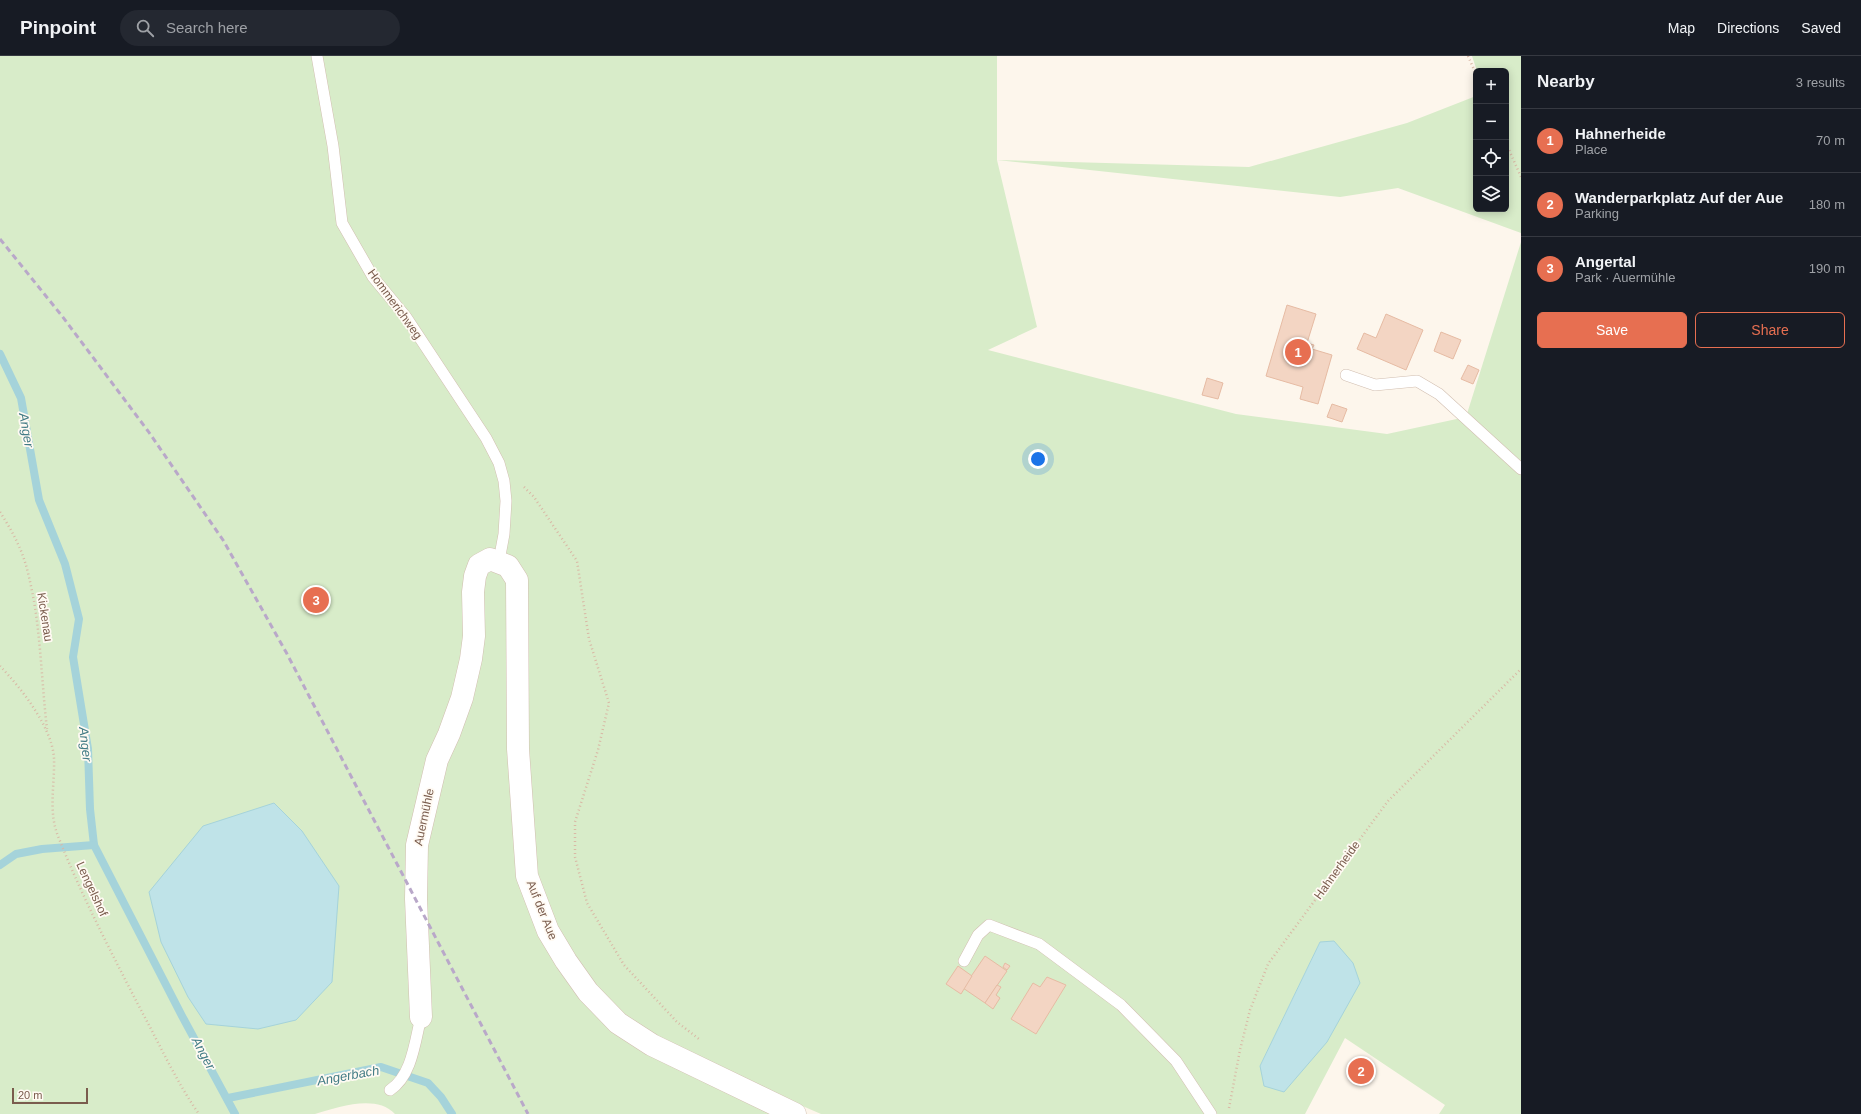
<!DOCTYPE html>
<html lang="en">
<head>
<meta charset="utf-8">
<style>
	body { margin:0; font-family:Helvetica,sans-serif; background:#242831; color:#f1f3f6 }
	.controls { position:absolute; right:12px; top:12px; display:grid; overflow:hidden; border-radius:6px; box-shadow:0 2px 10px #0003 }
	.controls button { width:36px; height:36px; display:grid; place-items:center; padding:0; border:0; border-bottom:1px solid #363941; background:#171b24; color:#f1f3f6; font:20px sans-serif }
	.scale { position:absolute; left:12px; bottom:10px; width:76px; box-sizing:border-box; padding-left:4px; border:2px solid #7a5c4d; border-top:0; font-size:11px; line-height:14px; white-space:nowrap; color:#7a5c4d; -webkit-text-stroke:3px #fffaf3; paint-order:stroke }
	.you { position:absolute; left:1038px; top:403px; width:14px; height:14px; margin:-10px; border:3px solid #fff; border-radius:50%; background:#1a73e8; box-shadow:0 0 0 6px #1a73e833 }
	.badge { display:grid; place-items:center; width:26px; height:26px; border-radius:50%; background:#e76f51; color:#fff; font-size:13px; font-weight:700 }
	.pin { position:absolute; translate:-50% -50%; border:2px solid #fff; box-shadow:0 1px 4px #0006 }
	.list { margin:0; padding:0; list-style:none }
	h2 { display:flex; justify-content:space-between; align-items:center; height:52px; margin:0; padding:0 16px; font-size:17px }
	h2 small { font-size:13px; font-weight:400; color:#9ea1a6 }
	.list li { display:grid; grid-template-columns:26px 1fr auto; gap:12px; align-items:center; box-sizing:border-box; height:64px; padding:0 16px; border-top:1px solid #363941 }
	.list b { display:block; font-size:15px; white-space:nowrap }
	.list p { margin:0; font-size:13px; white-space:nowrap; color:#9ea1a6 }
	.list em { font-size:13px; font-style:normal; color:#9ea1a6 }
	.actions { display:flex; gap:8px; padding:12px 16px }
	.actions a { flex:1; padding:9px 0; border:1px solid #e76f51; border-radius:6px; text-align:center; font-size:14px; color:#e76f51 }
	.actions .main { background:#e76f51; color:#fff }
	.icon { flex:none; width:22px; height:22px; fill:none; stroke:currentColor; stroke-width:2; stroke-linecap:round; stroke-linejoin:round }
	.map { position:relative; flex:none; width:1521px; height:1058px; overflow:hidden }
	header { display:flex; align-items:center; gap:24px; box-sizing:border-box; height:56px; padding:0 20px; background:#171b24; border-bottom:1px solid #363941 }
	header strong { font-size:19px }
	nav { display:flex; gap:22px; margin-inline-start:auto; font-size:14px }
	.search { width:280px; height:36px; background:#242831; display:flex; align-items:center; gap:10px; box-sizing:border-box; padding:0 14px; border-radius:22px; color:#9ea1a6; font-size:15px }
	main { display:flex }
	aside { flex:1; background:#171b24 }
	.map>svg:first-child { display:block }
	.green { fill:#d8ecc9; fill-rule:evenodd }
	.water { fill:#bfe3e8; stroke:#a5d3da }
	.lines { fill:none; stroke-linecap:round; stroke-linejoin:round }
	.stream { stroke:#a5d3da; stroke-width:8 }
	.building { fill:#f3d5c3; stroke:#e6bba3 }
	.service-casing { stroke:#d1beb0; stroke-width:12 }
	.minor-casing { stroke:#d1beb0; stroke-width:23 }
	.path { stroke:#d9b8a5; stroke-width:2.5; stroke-dasharray:1 3; stroke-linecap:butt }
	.service { stroke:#fff; stroke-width:11 }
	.minor { stroke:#fff; stroke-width:22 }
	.rail { stroke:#b9a8c9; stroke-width:3; stroke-dasharray:6 4; stroke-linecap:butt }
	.labels { text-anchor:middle; stroke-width:3.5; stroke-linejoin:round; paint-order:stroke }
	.street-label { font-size:12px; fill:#7a5c4d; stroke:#fffaf3 }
	.water-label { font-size:13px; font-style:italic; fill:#437c86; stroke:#fffaf3 }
</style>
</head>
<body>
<header>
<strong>Pinpoint</strong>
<div class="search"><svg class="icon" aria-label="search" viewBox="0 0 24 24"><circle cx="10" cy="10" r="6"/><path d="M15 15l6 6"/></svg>Search here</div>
<nav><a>Map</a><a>Directions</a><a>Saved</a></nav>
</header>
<main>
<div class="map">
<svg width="1521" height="1058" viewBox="0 0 1521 1058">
	<rect width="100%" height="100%" fill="#fdf6ec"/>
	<!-- green -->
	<path class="green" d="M0 0H997V104L1249 111 1407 67 1476 40V153H1506V15H1477L1472 0H1521V177L1398 132 1340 141 997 104 1037 271 988 294 1236 358 1387 378 1466 361 1521 186V1058H1439L1445 1049 1345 982 1305 1058H821L791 1045 805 1058H395C376 1038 339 1051 315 1058H0ZM1320 886 1327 986 1260 1010Z"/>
	<!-- water -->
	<g class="water">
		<path d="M274 747 302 775 339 830 332 926 296 964 258 973 206 968 188 941 161 886 149 836 203 770Z"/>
		<path d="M1334 885 1353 907 1360 927 1327 986 1284 1036 1264 1030 1260 1010 1320 886Z"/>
	</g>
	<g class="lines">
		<!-- stream -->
		<g class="stream">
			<path d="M0 298 21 342 39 444 65 508 79 563 73 601 88 693 90 753 94 789 182 960 235 1058"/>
			<path d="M0 809 16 798 42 793 94 789"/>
			<path d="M228 1042 381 1011 428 1027 441 1041 452 1058"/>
		</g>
	</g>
	<!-- building -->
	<g class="building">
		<path d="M1287 249 1316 258 1307 287 1314 289 1312 293 1332 299 1318 348 1300 343 1303 331 1266 320Z"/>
		<path d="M1386 258 1423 274 1406 314 1357 293 1364 277 1376 282Z"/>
		<path d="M1441 276 1461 284 1453 303 1434 295Z"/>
		<path d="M1468 309 1479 314 1473 328 1461 323Z"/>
		<path d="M1207 322 1223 327 1218 343 1202 339Z"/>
		<path d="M1332 348 1347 353 1342 366 1327 361Z"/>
		<path d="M985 900 1007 915 985 947 963 932Z"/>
		<path d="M1005 907 1010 910 1007 914 1003 911Z"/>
		<path d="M958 910 972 920 961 938 946 928Z"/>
		<path d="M1047 921 1066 929 1036 978 1011 963 1033 927 1040 931Z"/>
		<path d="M997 929 1001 931 996 939 1000 942 993 953 985 947Z"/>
	</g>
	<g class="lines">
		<!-- service casing -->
		<g class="service-casing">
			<g id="service">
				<path d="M317 0 333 90 342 167 373 221 406 261 486 382 499 407 504 425 506 445 504 478 499 505"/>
				<path d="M1346 319 1375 329 1417 325 1439 338 1521 413"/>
				<path d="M964 905 978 879 989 869 1039 888 1121 949 1176 1005 1211 1058"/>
				<path d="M390 1034C412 1020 415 985 421 961"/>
			</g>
		</g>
		<!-- minor casing -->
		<g class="minor-casing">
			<path id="minor" d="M421 961 416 843 417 789 437 704 449 678 462 642 471 603 474 580 473 536 475 520 479 509 490 503 508 510 517 524 518 693 527 820 548 875 566 905 588 936 618 967 652 989 795 1058"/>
		</g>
		<!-- path -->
		<g class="path">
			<path d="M1468 0 1476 18"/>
			<path d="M1506 87 1521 121"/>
			<path d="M524 431 534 441 577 505 589 583 609 647 598 694 575 766V801L587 847 624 909 677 966 699 983"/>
			<path d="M0 456C9 470 17 484 23 500 28 514 31 530 34 545 41 587 42 630 47 673"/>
			<path d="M0 610C21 632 52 671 54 702 55 728 48 755 58 780 82 841 113 900 143 958 161 991 177 1027 199 1058"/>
			<path d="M1229 1052 1240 994 1250 954 1268 908 1388 745 1521 613"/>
		</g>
		<!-- service -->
		<use href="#service" class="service"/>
		<!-- minor -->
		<use href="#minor" class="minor"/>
		<!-- rail -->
		<path class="rail" d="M0 183 62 260 148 375 223 484 286 596 528 1058"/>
	</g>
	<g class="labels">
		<!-- street labels -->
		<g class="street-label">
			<text transform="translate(395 248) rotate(54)" y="4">Hommerichweg</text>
			<text transform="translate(45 561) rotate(81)" y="4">Kickenau</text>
			<text transform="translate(424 761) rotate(-78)" y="4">Auermühle</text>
			<text transform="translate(1337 814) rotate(-54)" y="4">Hahnerheide</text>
			<text transform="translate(92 833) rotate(65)" y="4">Lengelshof</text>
			<text transform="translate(542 854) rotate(68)" y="4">Auf der Aue</text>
		</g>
		<!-- water labels -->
		<g class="water-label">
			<text transform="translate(27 374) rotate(80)" y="5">Anger</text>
			<text transform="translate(86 688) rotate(83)" y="5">Anger</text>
			<text transform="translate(204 997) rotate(62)" y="5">Anger</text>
			<text transform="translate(348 1019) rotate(-10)" y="5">Angerbach</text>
		</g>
	</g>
</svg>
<div class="controls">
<button>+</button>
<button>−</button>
<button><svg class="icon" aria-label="locate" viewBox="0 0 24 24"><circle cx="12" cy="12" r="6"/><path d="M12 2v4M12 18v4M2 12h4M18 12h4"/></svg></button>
<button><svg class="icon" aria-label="layers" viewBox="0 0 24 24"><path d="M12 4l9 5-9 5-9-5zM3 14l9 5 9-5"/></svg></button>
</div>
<div class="scale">20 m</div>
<div class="you"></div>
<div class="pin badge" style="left:1298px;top:296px">1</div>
<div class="pin badge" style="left:1361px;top:1015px">2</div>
<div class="pin badge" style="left:316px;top:544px">3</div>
</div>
<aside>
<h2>Nearby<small>3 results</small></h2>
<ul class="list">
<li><span class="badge">1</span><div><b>Hahnerheide</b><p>Place</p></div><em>70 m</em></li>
<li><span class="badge">2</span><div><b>Wanderparkplatz Auf der Aue</b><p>Parking</p></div><em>180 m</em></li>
<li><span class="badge">3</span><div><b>Angertal</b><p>Park · Auermühle</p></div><em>190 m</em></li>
</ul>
<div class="actions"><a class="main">Save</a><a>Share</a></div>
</aside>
</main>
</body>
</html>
